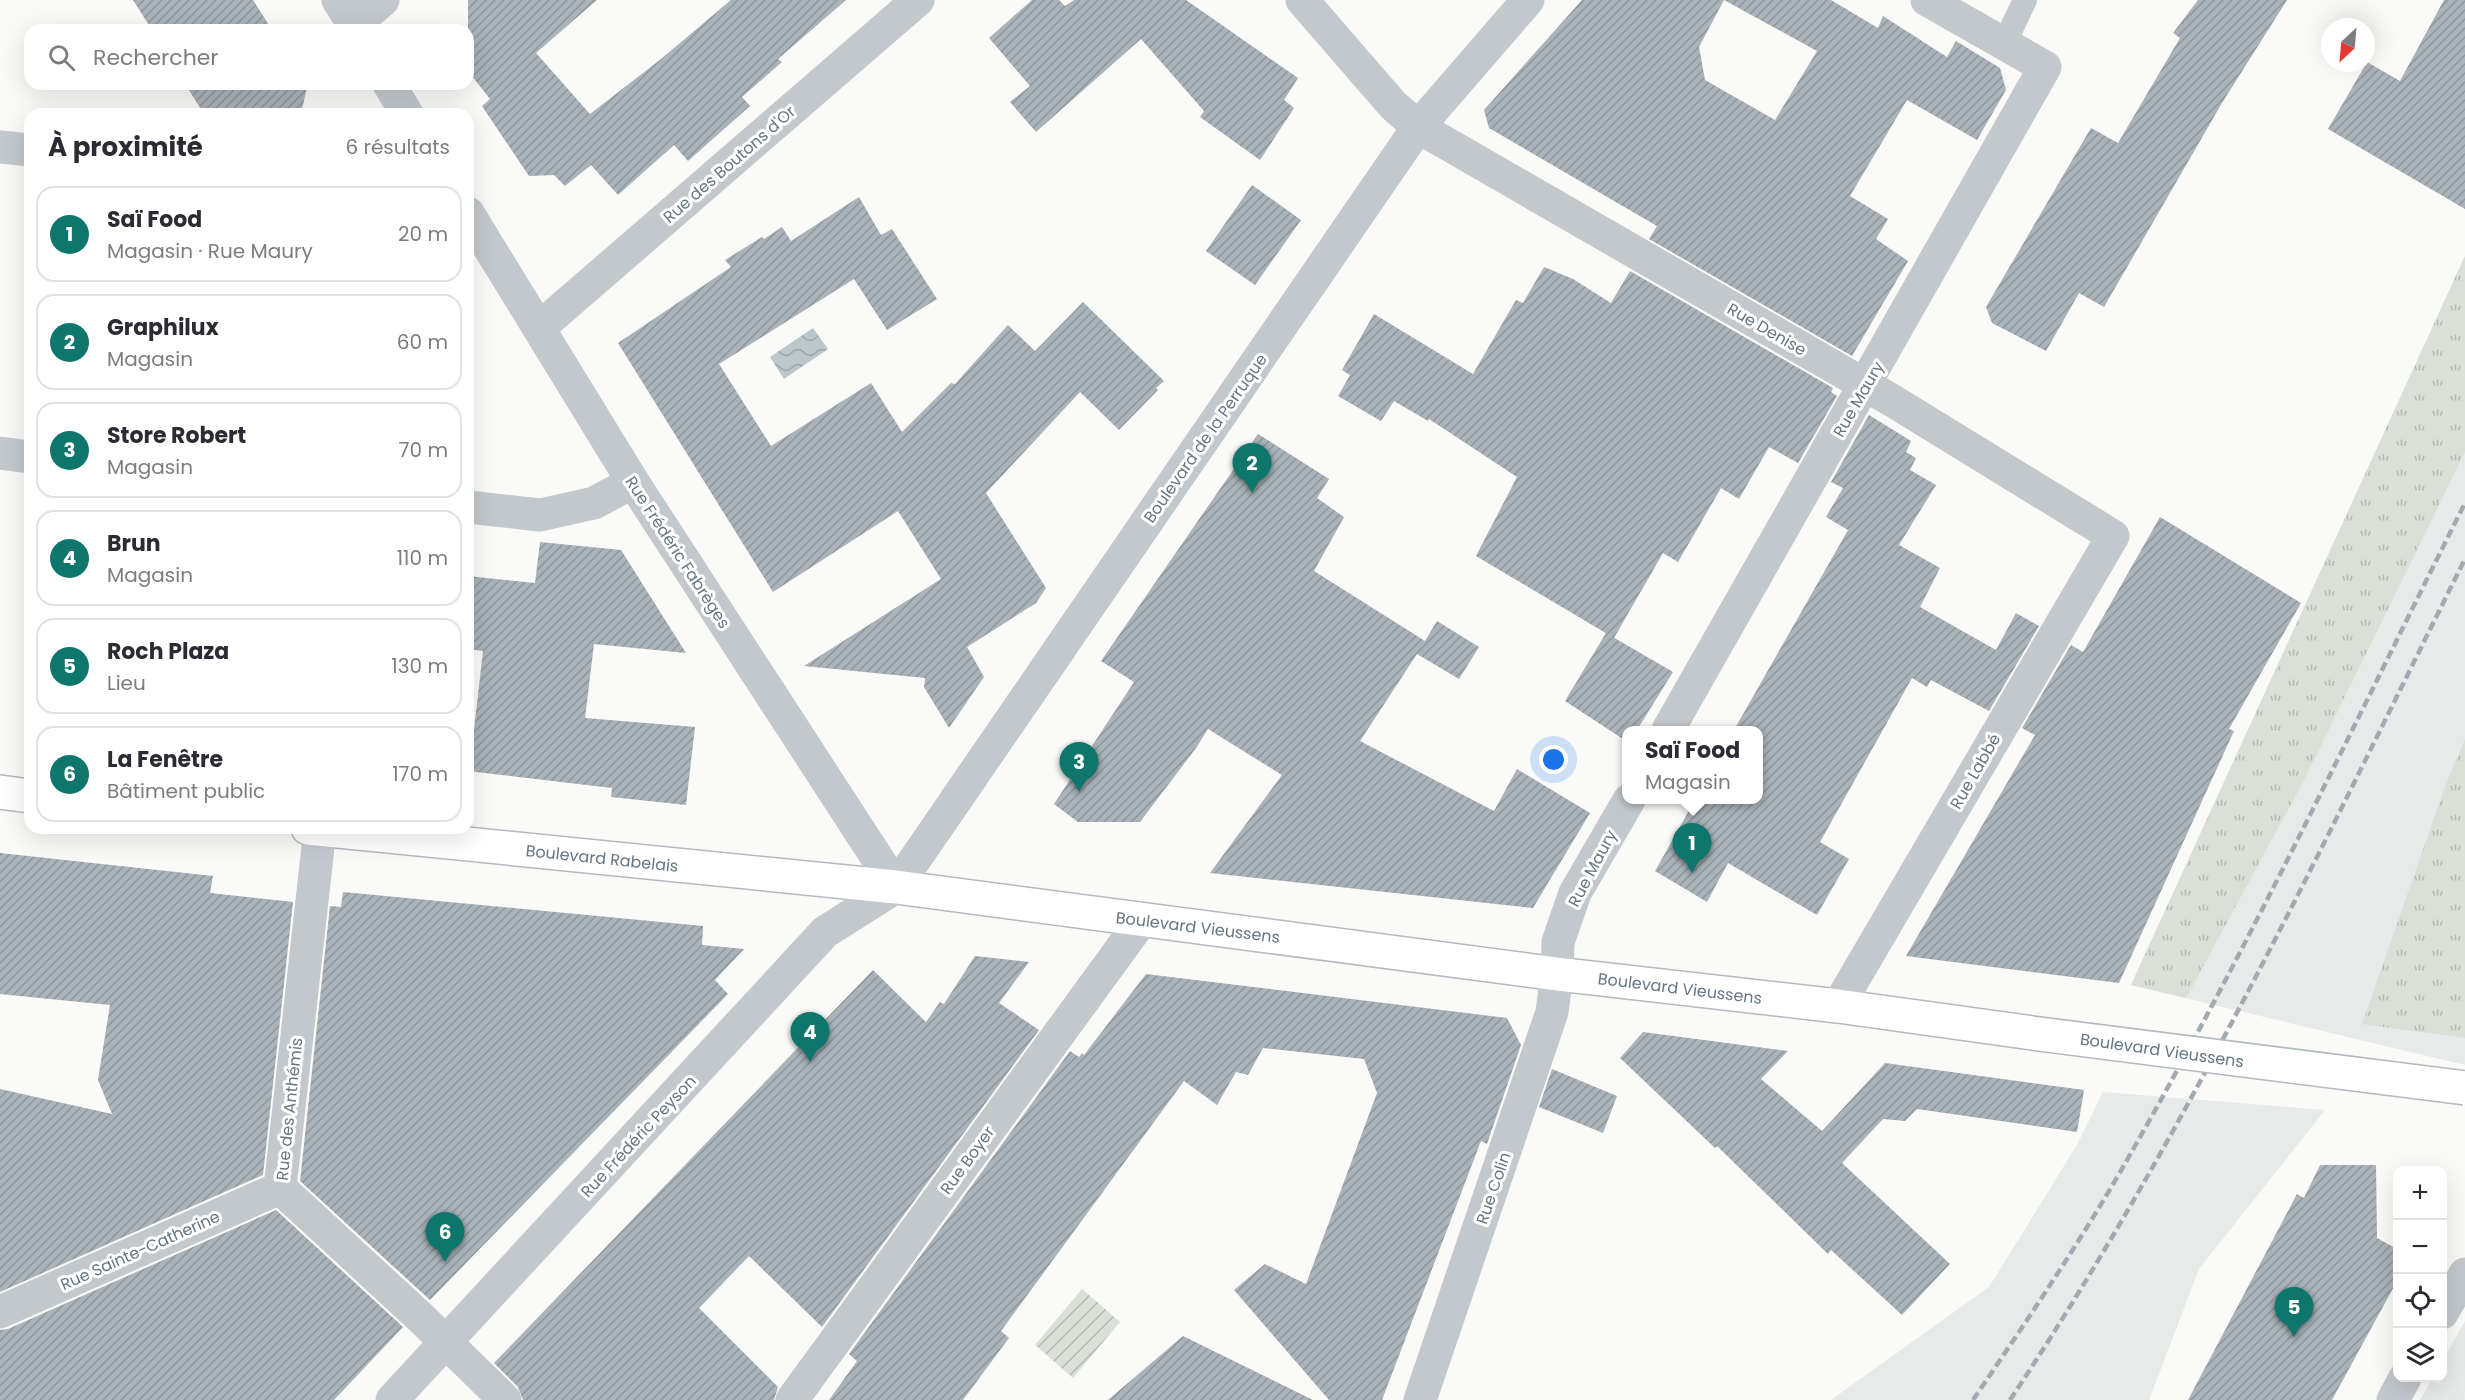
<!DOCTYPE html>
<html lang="fr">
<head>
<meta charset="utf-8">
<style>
	body { margin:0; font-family:Poppins,sans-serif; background:#f7f7f7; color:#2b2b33 }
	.controls { position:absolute; right:18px; bottom:18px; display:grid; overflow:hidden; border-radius:12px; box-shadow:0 6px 24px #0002 }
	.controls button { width:54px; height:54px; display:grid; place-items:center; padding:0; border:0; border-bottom:2px solid #e1e1e2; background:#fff; color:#2b2b33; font:30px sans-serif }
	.compass { position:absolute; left:2321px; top:18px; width:54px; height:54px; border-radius:50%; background:#fff; box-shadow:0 6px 24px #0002; rotate:206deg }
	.you { position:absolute; left:1554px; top:760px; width:21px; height:21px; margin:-15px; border:4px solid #fff; border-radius:50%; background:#1a73e8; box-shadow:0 0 0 9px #1a73e833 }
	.badge { display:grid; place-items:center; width:39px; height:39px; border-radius:50%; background:#0f766e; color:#fff; font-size:20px; font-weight:700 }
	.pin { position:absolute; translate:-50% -50px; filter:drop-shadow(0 2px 3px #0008) }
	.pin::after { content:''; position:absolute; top:32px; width:21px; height:18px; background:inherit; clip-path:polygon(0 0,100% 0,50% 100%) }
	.popup { position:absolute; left:1622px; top:726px; width:141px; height:78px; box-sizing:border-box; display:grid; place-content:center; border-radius:12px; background:#fff; filter:drop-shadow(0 2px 4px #0005); font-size:20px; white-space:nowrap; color:#7c7c81 }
	.popup b { font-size:22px; color:#2b2b33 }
	.popup::after { content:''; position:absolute; left:50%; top:100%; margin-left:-12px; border:12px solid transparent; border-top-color:#fff }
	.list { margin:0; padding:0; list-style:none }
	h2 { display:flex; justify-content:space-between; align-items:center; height:78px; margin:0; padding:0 24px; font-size:26px }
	h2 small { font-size:20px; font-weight:400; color:#7c7c81 }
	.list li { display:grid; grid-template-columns:39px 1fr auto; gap:18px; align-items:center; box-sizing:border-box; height:96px; margin:0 12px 12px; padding:0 12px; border:2px solid #e1e1e2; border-radius:18px }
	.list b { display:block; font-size:22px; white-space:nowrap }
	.list p { margin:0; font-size:20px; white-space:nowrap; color:#7c7c81 }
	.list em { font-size:20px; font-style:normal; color:#7c7c81 }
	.icon { flex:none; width:33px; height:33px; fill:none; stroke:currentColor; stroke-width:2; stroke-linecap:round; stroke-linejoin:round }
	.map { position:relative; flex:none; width:2465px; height:1400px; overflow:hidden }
	.search { position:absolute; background:#fff; box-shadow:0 6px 24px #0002; left:24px; top:24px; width:450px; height:66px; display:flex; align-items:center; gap:15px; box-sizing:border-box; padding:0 21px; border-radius:18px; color:#7c7c81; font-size:22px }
	.panel { position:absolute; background:#fff; box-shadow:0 6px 24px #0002; left:24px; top:108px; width:450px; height:726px; border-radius:18px }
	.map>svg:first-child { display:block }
	.built { fill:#e8e9e9 }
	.grass { fill:url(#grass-tufts) }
	.garden { fill:url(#garden-furrows) }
	.water { fill:url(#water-waves) }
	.building { fill:url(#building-hatch); fill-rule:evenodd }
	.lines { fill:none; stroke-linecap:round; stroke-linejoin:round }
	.secondary-casing { stroke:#b3babf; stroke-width:36 }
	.service { stroke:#c3c8cc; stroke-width:24 }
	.minor { stroke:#c3c8cc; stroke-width:33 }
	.tertiary { stroke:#c3c8cc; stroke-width:33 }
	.secondary { stroke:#fff; stroke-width:33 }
	.rail { stroke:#a2aab0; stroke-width:4.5; stroke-dasharray:9 4.5; stroke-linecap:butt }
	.secondary-bridge-casing { stroke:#b3babf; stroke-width:36; stroke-linecap:butt }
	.secondary-bridge { stroke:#fff; stroke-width:33 }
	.labels { text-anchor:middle; stroke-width:6; stroke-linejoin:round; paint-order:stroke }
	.street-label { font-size:16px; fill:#657683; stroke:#fff }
</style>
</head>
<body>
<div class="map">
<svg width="2465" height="1400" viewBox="0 0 2465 1400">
	<defs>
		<pattern id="grass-tufts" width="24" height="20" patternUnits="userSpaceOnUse" patternTransform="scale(1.5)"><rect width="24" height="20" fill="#dadfd7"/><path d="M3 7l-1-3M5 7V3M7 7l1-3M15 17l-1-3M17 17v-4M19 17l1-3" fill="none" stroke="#b4b9b4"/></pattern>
		<pattern id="garden-furrows" width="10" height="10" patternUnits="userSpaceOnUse" patternTransform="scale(1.5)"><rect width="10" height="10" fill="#dadfd7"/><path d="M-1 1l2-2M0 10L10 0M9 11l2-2" fill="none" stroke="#b4b9b4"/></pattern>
		<pattern id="water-waves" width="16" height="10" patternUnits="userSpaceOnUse" patternTransform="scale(1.5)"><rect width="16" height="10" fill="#bbc7cb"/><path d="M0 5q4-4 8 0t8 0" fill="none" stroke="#9ca6aa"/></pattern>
		<pattern id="building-hatch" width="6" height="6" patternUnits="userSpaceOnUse" patternTransform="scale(1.5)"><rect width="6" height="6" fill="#aab3b9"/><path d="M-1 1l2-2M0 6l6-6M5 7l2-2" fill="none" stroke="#8e969c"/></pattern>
	</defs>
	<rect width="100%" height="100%" fill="#fafaf8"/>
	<!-- built -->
	<g class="built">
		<path d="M2465 256V1065L2131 985Z"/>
		<path d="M2103 1092 2325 1110 2199 1269 2149 1400H1831L1989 1287 2077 1145Z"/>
		<path d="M2465 1321V1400H2420L2433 1378H2442L2443 1360Z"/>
	</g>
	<!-- grass -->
	<g class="grass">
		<path d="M2465 256V452L2302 784 2186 998 2131 985Z"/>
		<path d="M2465 739V1038L2362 1024 2446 784Z"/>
	</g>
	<!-- garden -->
	<path class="garden" d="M1082 1289 1120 1322 1073 1378 1035 1345Z"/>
	<!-- water -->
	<path class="water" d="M813 328 828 349 784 379 770 357Z"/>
	<!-- building -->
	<g class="building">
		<path d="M133 0H253L272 30H152Z"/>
		<path d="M468 0H597L536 53 590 114 661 59 731 0H846L778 59 782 62 742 97 750 106 688 161 674 145 618 195 591 165 565 186 554 175 529 176 482 106 490 99 468 71Z"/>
		<path d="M1032 0H1059L1065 6 1074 0H1186L1298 78 1284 100 1294 108 1260 160 1200 117 1204 111 1141 39 1036 132 1010 102 1030 86 989 38Z"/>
		<path d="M1582 0H1831L1878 28 1883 16 1947 57 1956 41 2000 68 2006 90 1977 140 1907 100 1850 196 1888 219 1876 239 1908 261 1852 356 1649 239 1657 226 1489 128 1484 110ZM1724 0 1817 51 1775 120 1705 80 1699 47Z"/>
		<path d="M2198 0H2287L2222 103 2104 307 2079 293 2046 351 1992 323 1986 307 2091 128 2118 143 2180 38 2173 33Z"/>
		<path d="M2444 0H2465V209L2328 129 2367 62 2400 81Z"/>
		<path d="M185 84H305L307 87 301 114H279L260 111 255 114H204Z"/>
		<path d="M1252 185 1301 220 1255 285 1206 251Z"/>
		<path d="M859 197 881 235 892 229 937 299 887 330 854 279 719 364 771 446 871 383 902 432 951 383 955 384 1008 325 1035 351 1083 302 1164 381 1156 388 1158 390 1119 430 1080 392 986 493 1046 588 1036 603 967 647 984 677 949 728 924 687 925 678 804 666 941 579 898 511 773 592 618 343 731 267 725 260 762 237 764 239 782 227 791 241Z"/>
		<path d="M1544 267 1573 279 1611 303 1630 271 1833 388 1831 392 1837 396 1798 463 1769 447 1739 499 1721 488 1678 562 1663 553 1614 638 1476 556 1517 477 1429 419 1428 421 1394 401 1381 421 1338 396 1350 375 1342 370 1374 314 1473 374 1516 300 1523 303Z"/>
		<path d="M1869 415 1911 441 1906 452 1916 458 1910 470 1936 485 1899 545 1940 568 1920 607 1996 650 2016 613 2039 626 1989 711 1931 680 1927 687 1912 678 1820 842 1849 859 1817 915 1728 863 1707 902 1655 871 1695 800H1758V730H1734L1848 530 1826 517 1843 488 1831 482Z"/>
		<path d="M1258 434 1329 479 1317 498 1344 517 1314 571 1425 641 1437 621 1479 647 1459 679 1417 654 1360 741 1494 811 1517 769 1590 813 1533 908 1210 873 1282 775 1208 729 1196 748 1140 822H1078L1054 804 1134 682 1101 661Z"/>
		<path d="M2160 517 2301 603 2229 729 2234 731 2119 983 1906 956 2035 735 2022 728 2071 645 2083 652Z"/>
		<path d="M540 542 621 550 686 653 594 644 585 718 695 727 686 805 611 797 612 788 468 771V729L474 730 483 651 468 649V576L535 583Z"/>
		<path d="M1606 633 1673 672 1637 730H1626V741L1565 701Z"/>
		<path d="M0 853 213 876 210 893 293 902 263 1175 0 1292V1089L112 1114 98 1080 110 1005 0 994Z"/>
		<path d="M343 892 703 926 702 945 744 949 715 980 728 994 430 1300 300 1181 330 906 341 907Z"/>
		<path d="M975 956 1029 962 999 1003 1039 1030 822 1327 749 1256 699 1308 778 1387 774 1400H523L518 1387 494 1363 873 970 926 1022 940 1002 944 1004Z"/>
		<path d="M1146 974 1507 1018 1521 1045 1487 1144 1481 1141 1382 1400H1329L1234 1290 1265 1264 1306 1284 1377 1093 1364 1059 1263 1048 1248 1075 1236 1072 1217 1105 1184 1081 1001 1331 1009 1338 963 1400H829L857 1361 849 1354 1070 1051 1079 1057 1082 1053 1084 1055Z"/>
		<path d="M1643 1032 1788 1051 1761 1079 1822 1131 1885 1063 2084 1090 2077 1132 1917 1109 1905 1121 1883 1119 1842 1163 1950 1264 1902 1315 1831 1250 1828 1254 1717 1146 1715 1148 1620 1058Z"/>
		<path d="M1552 1069 1617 1096 1603 1133 1539 1107Z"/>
		<path d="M2320 1165H2376L2377 1238 2397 1249V1281L2332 1400H2188L2297 1194 2304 1198Z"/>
		<path d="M276 1210 403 1327 334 1400H0V1330L8 1329Z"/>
		<path d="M1183 1336 1313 1400H1108Z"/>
	</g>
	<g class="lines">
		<!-- secondary casing -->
		<g class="secondary-casing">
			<g id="secondary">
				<path d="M0 792 30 796"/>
				<path d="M308 828 896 887 1557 974 1838 1006 2032 1033"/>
			</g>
		</g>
		<!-- service -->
		<path class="service" d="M2004 44 2025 0"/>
		<!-- minor -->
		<g class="minor">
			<path d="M338 0 357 30"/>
			<path d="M1302 0 1393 105 1418 127 1893 401 2113 536 1838 1006"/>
			<path d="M354 25 383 0"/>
			<path d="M389 84 407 114"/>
			<path d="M0 147 30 150"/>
			<path d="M468 213 633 482 896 887 1418 127 1528 0"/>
			<path d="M539 328 918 0"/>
			<path d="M0 453 30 457"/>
			<path d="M468 507 540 515 594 503 633 482"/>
			<path d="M1668 730 2045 67 1927 0"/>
			<path d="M280 1188 320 829"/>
			<path d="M280 1188 420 1317 505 1400"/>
			<path d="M0 1312 280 1188"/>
			<path d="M2442 1313 2465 1274"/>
			<path d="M792 1400 1142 920"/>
			<path d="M1420 1400 1552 1012 1557 974 1558 942 1575 893 1629 800"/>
			<path d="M2393 1400 2405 1378"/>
		</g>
		<!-- tertiary -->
		<path class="tertiary" d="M392 1400 825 932 896 887"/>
		<!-- secondary -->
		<use href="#secondary" class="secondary"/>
		<!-- rail -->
		<g class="rail">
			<path d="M1973 1400C2028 1319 2083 1238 2131 1153 2252 941 2356 720 2465 503"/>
			<path d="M2010 1400C2187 1134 2323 844 2465 559"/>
		</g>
		<!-- secondary-bridge casing -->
		<g class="secondary-bridge-casing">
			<path id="secondary-bridge" d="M2032 1033 2465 1088"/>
		</g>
		<!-- secondary-bridge -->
		<use href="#secondary-bridge" class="secondary-bridge"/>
	</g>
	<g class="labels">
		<!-- street labels -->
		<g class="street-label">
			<text transform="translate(729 164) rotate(-41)" y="6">Rue des Boutons d'Or</text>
			<text transform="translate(1767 329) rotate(30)" y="6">Rue Denise</text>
			<text transform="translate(1858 399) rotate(-60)" y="6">Rue Maury</text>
			<text transform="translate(1205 438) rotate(-55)" y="6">Boulevard de la Perruque</text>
			<text transform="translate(678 552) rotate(57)" y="6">Rue Frédéric Fabrèges</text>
			<text transform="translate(1975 771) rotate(-60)" y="6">Rue Labbé</text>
			<text transform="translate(602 858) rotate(6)" y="6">Boulevard Rabelais</text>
			<text transform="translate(1592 868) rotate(-62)" y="6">Rue Maury</text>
			<text transform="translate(1198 927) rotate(7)" y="6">Boulevard Vieussens</text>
			<text transform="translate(1680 988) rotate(7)" y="6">Boulevard Vieussens</text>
			<text transform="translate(2162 1050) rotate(8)" y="6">Boulevard Vieussens</text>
			<text transform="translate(289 1109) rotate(-84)" y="6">Rue des Anthémis</text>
			<text transform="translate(638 1136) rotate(-47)" y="6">Rue Frédéric Peyson</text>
			<text transform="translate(967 1160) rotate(-54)" y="6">Rue Boyer</text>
			<text transform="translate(1493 1188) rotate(-71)" y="6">Rue Colin</text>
			<text transform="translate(140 1250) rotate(-24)" y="6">Rue Sainte-Catherine</text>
		</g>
	</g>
</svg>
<div class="controls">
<button>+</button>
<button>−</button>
<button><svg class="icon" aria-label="locate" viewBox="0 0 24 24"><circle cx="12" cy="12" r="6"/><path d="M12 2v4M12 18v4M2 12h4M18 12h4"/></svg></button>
<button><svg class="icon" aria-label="layers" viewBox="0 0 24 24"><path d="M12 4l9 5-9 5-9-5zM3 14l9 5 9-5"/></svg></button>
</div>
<svg class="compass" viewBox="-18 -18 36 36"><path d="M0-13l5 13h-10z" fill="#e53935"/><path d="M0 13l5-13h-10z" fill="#7c7c81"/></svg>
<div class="you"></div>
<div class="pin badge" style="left:1692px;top:873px">1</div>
<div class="popup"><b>Saï Food</b>Magasin</div>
<div class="pin badge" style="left:1252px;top:493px">2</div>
<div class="pin badge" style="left:1079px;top:792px">3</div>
<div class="pin badge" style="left:810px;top:1062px">4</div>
<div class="pin badge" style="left:2294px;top:1337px">5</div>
<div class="pin badge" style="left:445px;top:1262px">6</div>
<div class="search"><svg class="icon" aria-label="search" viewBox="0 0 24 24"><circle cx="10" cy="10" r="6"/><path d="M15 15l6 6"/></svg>Rechercher</div>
<section class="panel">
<h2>À proximité<small>6 résultats</small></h2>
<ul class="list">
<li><span class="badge">1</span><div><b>Saï Food</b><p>Magasin · Rue Maury</p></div><em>20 m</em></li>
<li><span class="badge">2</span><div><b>Graphilux</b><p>Magasin</p></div><em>60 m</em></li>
<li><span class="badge">3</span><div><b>Store Robert</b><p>Magasin</p></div><em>70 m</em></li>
<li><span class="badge">4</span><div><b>Brun</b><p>Magasin</p></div><em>110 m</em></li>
<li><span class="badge">5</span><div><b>Roch Plaza</b><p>Lieu</p></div><em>130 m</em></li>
<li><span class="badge">6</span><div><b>La Fenêtre</b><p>Bâtiment public</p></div><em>170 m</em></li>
</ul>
</section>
</div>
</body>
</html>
